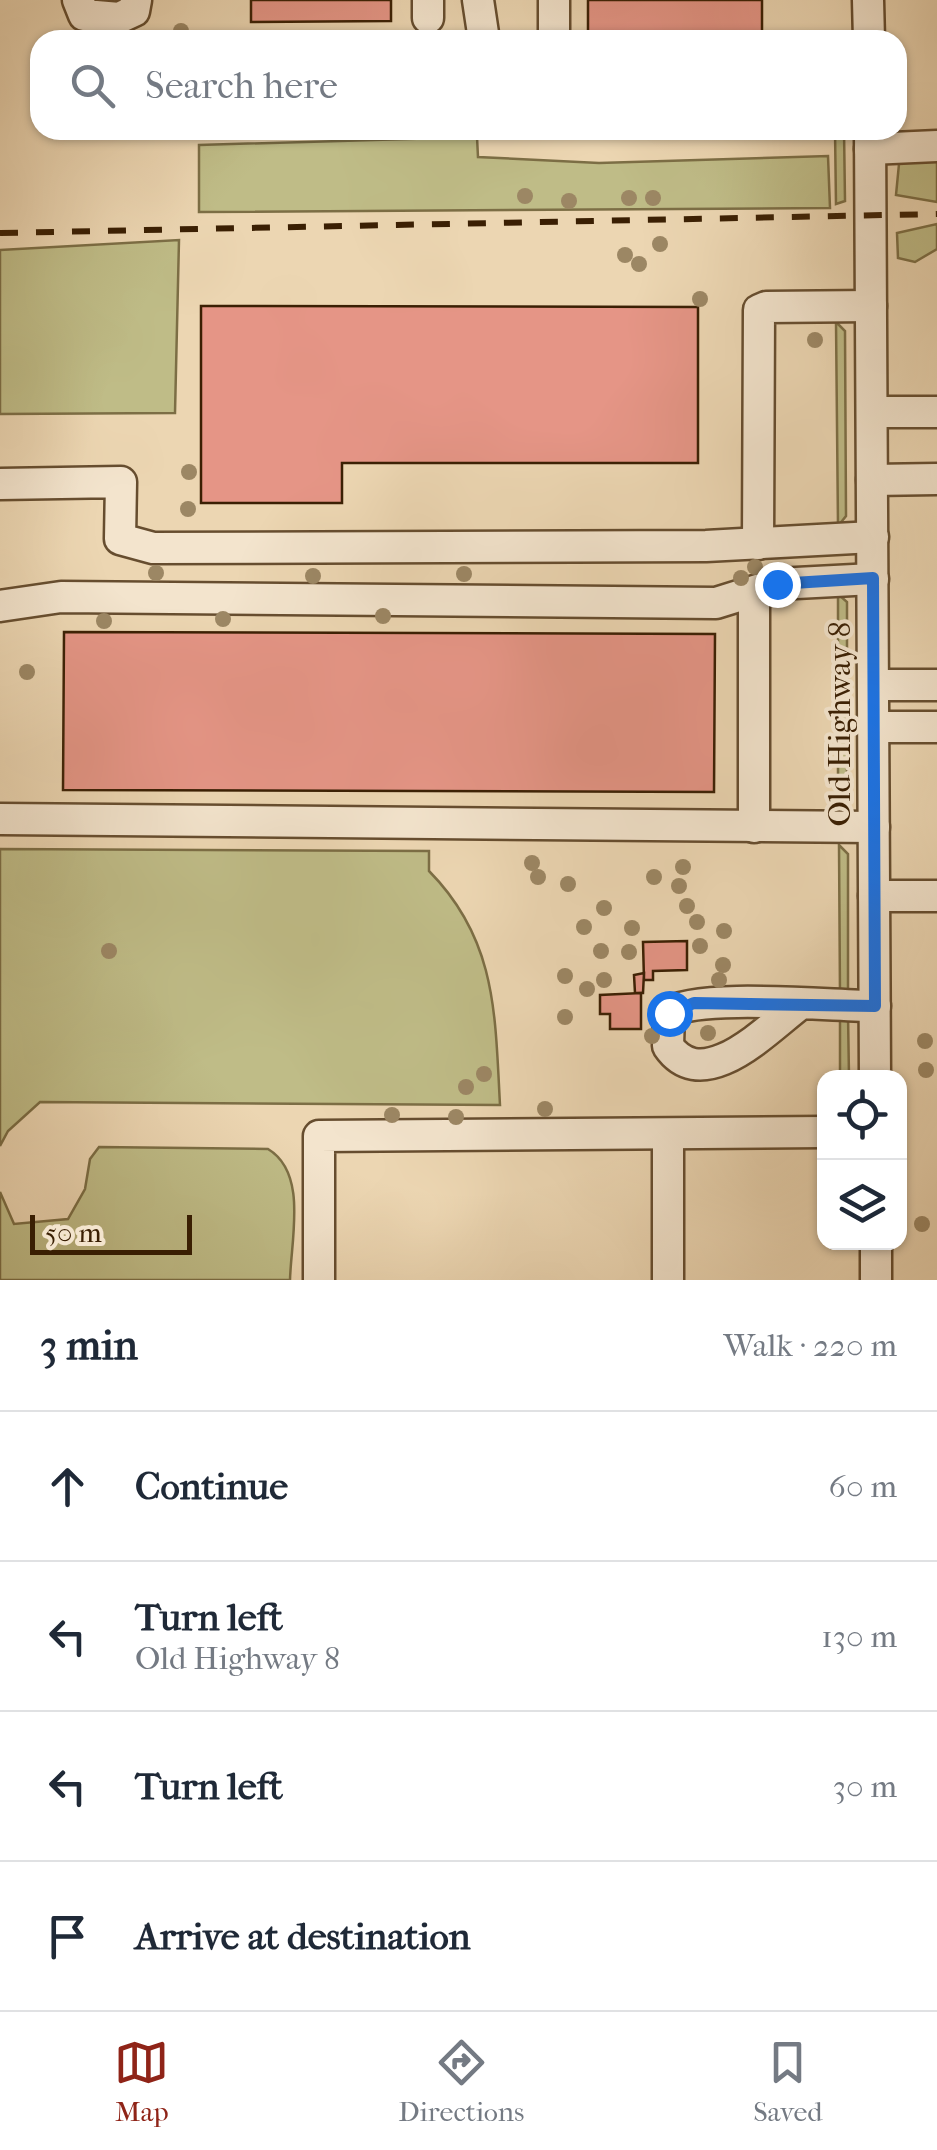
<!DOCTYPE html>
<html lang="en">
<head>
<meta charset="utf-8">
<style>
	body { margin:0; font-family:"IM FELL French Canon",serif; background:#f2f2f3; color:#1f2937 }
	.controls { position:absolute; right:30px; bottom:30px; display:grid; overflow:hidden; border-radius:20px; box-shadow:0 2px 8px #0004 }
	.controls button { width:90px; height:90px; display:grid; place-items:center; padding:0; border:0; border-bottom:2px solid #e0e1e3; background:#fff; color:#1f2937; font:50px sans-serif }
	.scale { position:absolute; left:30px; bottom:25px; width:162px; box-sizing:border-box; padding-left:10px; border:5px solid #3a1f03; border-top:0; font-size:28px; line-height:35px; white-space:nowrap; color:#3a1f03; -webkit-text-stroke:8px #f3e4cd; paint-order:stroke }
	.stop { position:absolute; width:30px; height:30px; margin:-22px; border:8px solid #1a73e8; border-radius:50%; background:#fff }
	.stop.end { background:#1a73e8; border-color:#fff; box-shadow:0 2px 10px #0008 }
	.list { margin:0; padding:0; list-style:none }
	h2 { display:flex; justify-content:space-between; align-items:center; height:130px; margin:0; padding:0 40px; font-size:42px }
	h2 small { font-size:32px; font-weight:400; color:#747a83 }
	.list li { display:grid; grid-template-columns:65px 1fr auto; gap:30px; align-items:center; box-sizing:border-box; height:150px; padding:0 40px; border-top:2px solid #e0e1e3 }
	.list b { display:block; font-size:38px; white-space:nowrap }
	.list p { margin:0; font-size:32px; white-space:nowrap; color:#747a83 }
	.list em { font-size:32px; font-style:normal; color:#747a83 }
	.icon { flex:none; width:55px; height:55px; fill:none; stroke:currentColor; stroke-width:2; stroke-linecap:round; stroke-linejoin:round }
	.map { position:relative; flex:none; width:937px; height:1280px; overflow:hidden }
	.search { position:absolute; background:#fff; box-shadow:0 2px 8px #0004; left:30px; right:30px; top:30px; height:110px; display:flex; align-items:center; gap:25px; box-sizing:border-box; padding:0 35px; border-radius:30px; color:#747a83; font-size:38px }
	.sheet { height:730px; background:#fff }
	nav { display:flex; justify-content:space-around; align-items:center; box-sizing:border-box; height:140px; border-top:2px solid #e0e1e3; background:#fff; font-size:28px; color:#747a83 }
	nav a { display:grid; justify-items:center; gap:5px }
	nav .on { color:#8f2418 }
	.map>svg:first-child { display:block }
	.green { fill:#bfbc87; stroke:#7c6e45; stroke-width:2.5 }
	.building { fill:#e59586; stroke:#3a1f03; stroke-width:2.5 }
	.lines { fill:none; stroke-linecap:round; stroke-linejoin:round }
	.minor-casing { stroke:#664d2f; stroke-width:35 }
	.minor { stroke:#f3e4cd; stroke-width:30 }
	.rail { stroke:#3a1f03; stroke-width:6; stroke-dasharray:18 18; stroke-linecap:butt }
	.tree { fill:#9c8764 }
	.route { stroke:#1a73e8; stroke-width:12 }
	.labels { text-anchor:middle; stroke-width:8; stroke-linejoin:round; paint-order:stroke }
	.street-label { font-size:32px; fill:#3a1f03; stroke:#f3e4cd }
</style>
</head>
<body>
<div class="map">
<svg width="937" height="1280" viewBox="0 0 937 1280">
	<rect width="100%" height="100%" fill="#ecd6b2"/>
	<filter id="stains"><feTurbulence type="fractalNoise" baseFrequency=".002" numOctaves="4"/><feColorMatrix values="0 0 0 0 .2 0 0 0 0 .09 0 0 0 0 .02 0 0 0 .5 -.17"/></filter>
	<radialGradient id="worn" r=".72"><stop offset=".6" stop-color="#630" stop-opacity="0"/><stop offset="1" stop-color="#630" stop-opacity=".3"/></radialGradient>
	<!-- green -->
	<g class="green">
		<path d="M835 130H844L845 201 836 204Z"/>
		<path d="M477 137 478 157 599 163 828 156 830 208 199 212V145Z"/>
		<path d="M937 158V202L896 195 899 164 907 159Z"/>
		<path d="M937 224V249L915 262 898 258 897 233Z"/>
		<path d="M179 240 175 413 0 414V250Z"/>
		<path d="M836 322 845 331 846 516 838 526Z"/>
		<path d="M838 594 847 602V804L838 813Z"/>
		<path d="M839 845 848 854V992L840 995Z"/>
		<path d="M0 849 429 851V871C497 940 495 1014 500 1105L40 1102 8 1131 0 1146Z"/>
		<path d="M840 1012 848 1014 849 1077 840 1078Z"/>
		<path d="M99 1147 268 1149C308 1173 291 1239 290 1280H0V1192L14 1224 68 1219 85 1189 90 1159Z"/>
	</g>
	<!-- building -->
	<g class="building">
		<path d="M251 0H391V21L251 22Z"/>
		<rect x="588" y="0" width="174" height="40"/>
		<path d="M201 306 698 307V463H342V503H201Z"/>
		<path d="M64 632 715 634 714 792 63 790Z"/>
		<path d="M687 941V970L653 971V980H644L643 942Z"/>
		<path d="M644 973 643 993H635L634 975Z"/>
		<path d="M641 993V1029H610V1014H600V995Z"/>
	</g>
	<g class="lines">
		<!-- minor casing -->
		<g class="minor-casing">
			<g id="minor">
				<path d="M78 0 84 15 119 18 134 11 136 0"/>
				<path d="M478 0 484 40"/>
				<path d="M868 0 869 40"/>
				<path d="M428 18V0"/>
				<path d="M554 40V0"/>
				<path d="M870 130 875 1078"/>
				<path d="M870 149 937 146"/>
				<path d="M872 412H937"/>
				<path d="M872 480 937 479"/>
				<path d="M0 484 121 482 120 539 153 548 706 546 873 537"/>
				<path d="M758 544 759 310 766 307 871 306"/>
				<path d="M754 592V827"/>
				<path d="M0 606 61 597 716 603 777 584 873 579"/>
				<path d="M874 685H937"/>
				<path d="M874 727H937"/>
				<path d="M0 819 874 827"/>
				<path d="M874 896H937"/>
				<path d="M799 1005C767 1029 703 1097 668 1046L669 1013C696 993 834 1006 875 1006"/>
				<path d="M668 1135V1280"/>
				<path d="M876 1242V1280"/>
				<path d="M319 1280V1136L824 1132"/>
			</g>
		</g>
		<!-- minor -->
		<use href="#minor" class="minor"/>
		<!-- rail -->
		<path class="rail" d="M0 233 937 214"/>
	</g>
	<!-- trees -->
	<g class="tree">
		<circle cx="181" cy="31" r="8"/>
		<circle cx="525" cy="196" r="8"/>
		<circle cx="629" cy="198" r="8"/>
		<circle cx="653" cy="198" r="8"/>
		<circle cx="569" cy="201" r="8"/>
		<circle cx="660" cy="244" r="8"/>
		<circle cx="625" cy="255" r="8"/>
		<circle cx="639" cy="264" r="8"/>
		<circle cx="700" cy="299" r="8"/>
		<circle cx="815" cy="340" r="8"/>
		<circle cx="189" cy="472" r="8"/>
		<circle cx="188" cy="509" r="8"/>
		<circle cx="755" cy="567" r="8"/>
		<circle cx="156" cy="573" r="8"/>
		<circle cx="464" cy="574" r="8"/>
		<circle cx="313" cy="576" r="8"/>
		<circle cx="741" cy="578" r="8"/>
		<circle cx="383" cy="616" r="8"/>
		<circle cx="223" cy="619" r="8"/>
		<circle cx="104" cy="621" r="8"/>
		<circle cx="27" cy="672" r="8"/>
		<circle cx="532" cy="863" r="8"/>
		<circle cx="683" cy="867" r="8"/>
		<circle cx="538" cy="877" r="8"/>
		<circle cx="654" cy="877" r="8"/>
		<circle cx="568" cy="884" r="8"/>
		<circle cx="679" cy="886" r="8"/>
		<circle cx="687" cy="906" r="8"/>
		<circle cx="604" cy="908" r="8"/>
		<circle cx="697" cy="922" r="8"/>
		<circle cx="584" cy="927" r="8"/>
		<circle cx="632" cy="928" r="8"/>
		<circle cx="724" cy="931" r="8"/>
		<circle cx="700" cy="946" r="8"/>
		<circle cx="109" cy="951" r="8"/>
		<circle cx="601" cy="951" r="8"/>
		<circle cx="629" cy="952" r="8"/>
		<circle cx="723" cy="965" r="8"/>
		<circle cx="565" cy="976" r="8"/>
		<circle cx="604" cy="980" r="8"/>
		<circle cx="719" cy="980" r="8"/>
		<circle cx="587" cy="989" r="8"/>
		<circle cx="565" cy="1017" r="8"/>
		<circle cx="708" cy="1033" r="8"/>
		<circle cx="652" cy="1036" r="8"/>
		<circle cx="925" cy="1041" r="8"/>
		<circle cx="926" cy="1070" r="8"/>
		<circle cx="484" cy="1074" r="8"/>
		<circle cx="466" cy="1087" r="8"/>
		<circle cx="545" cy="1109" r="8"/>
		<circle cx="392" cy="1115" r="8"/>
		<circle cx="456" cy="1117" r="8"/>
		<circle cx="922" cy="1224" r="8"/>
	</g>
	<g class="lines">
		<!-- route -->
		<path class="route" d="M669 1013 694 1003 875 1006 873 578 777 584"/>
	</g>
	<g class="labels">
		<!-- street labels -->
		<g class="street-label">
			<text transform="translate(839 724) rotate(-90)" y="11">Old Highway 8</text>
		</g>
	</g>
	<rect width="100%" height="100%" filter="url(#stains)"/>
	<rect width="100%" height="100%" fill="url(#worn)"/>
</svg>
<div class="controls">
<button><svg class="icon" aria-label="locate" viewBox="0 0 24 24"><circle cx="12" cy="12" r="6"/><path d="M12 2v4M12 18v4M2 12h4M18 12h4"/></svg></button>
<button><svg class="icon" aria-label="layers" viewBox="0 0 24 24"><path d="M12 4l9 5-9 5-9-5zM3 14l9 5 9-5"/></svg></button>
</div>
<div class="scale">50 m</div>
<div class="stop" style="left:669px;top:1013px"></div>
<div class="stop end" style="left:777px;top:584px"></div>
<div class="search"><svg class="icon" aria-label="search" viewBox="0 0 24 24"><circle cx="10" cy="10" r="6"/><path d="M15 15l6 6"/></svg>Search here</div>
</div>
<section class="sheet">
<h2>3 min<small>Walk · 220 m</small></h2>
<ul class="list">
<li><svg class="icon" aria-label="ahead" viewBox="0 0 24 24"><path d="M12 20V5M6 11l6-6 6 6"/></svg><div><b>Continue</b></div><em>60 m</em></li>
<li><svg class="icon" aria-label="left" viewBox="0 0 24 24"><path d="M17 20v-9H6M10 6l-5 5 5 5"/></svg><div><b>Turn left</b><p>Old Highway 8</p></div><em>130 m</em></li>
<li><svg class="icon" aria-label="left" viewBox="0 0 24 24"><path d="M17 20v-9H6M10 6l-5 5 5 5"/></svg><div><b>Turn left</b></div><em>30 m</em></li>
<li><svg class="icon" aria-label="arrive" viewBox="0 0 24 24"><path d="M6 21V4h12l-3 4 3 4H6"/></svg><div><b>Arrive at destination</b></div></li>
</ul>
</section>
<nav>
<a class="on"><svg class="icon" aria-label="map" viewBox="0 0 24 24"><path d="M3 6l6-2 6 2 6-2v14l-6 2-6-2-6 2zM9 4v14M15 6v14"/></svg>Map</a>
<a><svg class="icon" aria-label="directions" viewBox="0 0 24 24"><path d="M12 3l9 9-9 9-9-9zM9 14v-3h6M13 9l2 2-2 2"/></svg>Directions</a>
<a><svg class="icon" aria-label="saved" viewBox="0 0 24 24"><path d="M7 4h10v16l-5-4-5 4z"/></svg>Saved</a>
</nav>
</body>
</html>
